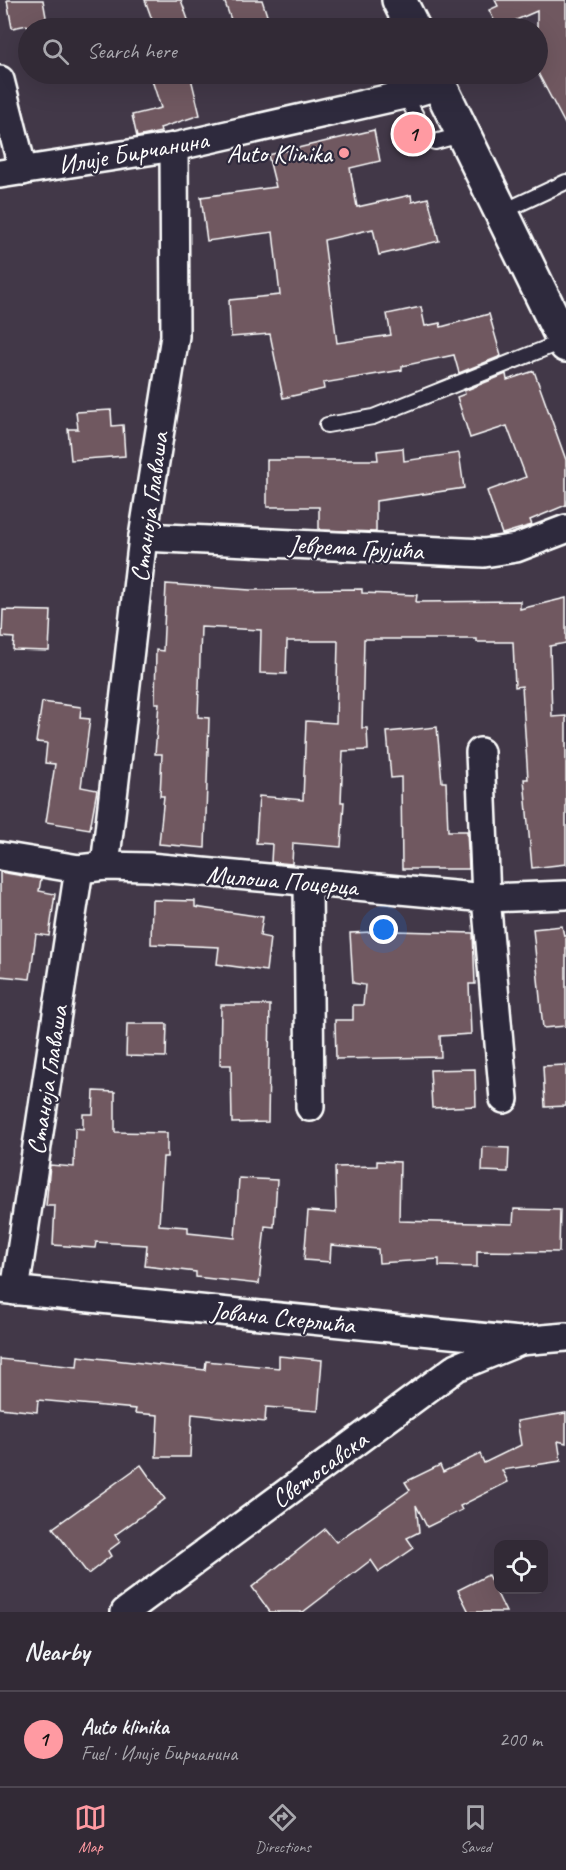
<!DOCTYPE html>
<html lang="en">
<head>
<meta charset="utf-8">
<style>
	body { margin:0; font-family:Caveat,sans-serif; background:#3d3642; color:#f1f3f6 }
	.controls { position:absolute; right:18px; bottom:18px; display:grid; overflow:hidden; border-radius:12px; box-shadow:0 6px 24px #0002 }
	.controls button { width:54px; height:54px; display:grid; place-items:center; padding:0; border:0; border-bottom:2px solid #4d4651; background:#322a36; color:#f1f3f6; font:30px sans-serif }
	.you { position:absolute; left:384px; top:930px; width:21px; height:21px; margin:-15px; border:4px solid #fff; border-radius:50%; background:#1a73e8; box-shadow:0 0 0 9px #1a73e833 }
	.badge { display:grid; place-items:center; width:39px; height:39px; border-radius:50%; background:#ff9aa2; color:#111; font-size:20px; font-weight:700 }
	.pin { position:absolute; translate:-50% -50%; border:3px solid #fff; box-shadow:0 2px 6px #0006 }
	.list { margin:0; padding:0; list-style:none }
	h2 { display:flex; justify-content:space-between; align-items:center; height:78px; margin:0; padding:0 24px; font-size:26px }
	h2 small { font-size:20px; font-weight:400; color:#a8a7ad }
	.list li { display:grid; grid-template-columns:39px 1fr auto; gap:18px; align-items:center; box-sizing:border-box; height:96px; padding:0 24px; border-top:2px solid #4d4651 }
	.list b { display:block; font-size:22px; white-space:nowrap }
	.list p { margin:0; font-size:20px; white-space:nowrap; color:#a8a7ad }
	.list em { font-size:20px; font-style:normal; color:#a8a7ad }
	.icon { flex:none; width:33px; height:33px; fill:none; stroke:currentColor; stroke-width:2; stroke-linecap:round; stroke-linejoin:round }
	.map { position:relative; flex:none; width:566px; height:1612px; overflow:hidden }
	.search { position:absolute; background:#322a36; box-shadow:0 6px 24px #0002; left:18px; right:18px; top:18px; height:66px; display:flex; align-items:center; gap:15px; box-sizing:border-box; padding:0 21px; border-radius:33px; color:#a8a7ad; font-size:22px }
	.sheet { height:174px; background:#322a36 }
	nav { display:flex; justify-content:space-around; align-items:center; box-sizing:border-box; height:84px; border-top:2px solid #4d4651; background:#322a36; font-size:16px; color:#a8a7ad }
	nav a { display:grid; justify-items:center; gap:3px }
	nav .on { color:#ff9aa2 }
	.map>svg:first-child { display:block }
	.building { fill:#6f5860; stroke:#fff; stroke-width:1.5 }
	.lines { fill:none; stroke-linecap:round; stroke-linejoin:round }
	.service-casing { stroke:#fff; stroke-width:18 }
	.minor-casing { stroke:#fff; stroke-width:32 }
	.secondary-casing { stroke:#fff; stroke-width:38 }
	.service { stroke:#2f2a3d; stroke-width:14 }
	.minor { stroke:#2f2a3d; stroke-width:27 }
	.secondary { stroke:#2f2a3d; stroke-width:33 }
	.poi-dot { fill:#ff9aa2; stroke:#2f2a3d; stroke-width:2 }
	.labels { text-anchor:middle; stroke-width:4.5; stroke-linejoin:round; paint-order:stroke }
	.street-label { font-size:26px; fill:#fff; stroke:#2f2a3d }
	.poi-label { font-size:26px; fill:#fff; stroke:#2f2a3d; text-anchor:end }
</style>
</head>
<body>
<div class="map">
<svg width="566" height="1612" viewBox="0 0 566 1612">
	<rect width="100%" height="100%" fill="#423848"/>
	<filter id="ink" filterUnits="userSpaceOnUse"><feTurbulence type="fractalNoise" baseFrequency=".0167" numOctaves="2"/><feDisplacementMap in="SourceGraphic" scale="12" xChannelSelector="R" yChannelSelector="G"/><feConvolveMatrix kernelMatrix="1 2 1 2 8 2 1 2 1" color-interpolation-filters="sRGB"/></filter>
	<g filter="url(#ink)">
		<!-- building -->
		<g class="building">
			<path d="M7 0H43L48 28H28L27 25 12 28Z"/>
			<path d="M145 0H181L191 28H155Z"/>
			<path d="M224 0H262L271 28H234Z"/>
			<path d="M495 0H566V126L537 71V11L498 28 489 10 498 6Z"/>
			<path d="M150 74H190L200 115 160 128 161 132 137 137 132 115 161 108Z"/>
			<path d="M374 130 380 161 350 168 357 207 411 195 412 202 428 198 439 241 379 255 373 229 324 240 337 343 391 335 387 314 421 307 425 326 440 323 441 327 489 314 501 356 459 373 454 355 402 366V370L323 383 324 389 283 398 270 334 231 337 229 300 280 295 273 232 207 241 201 197 276 187 268 155Z"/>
			<path d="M534 371 566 460V505L530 520 532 525 502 534 487 491 526 477 507 426 470 438 457 397 465 394 464 391 506 374 507 380Z"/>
			<path d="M111 410 112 426 123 425 125 456 71 460 68 429H78L76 412Z"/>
			<path d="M403 448 404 461 459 453 464 488 376 501V532L319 530V507H267V460H378L377 451Z"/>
			<path d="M166 584 250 590 362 589V593L417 595 416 602 520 601V609L566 598V643L550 646 552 717 566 716V864L532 868 524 779H528L522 686 515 687 513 642H477V639H364L362 728H367L368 750 343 751 341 802H344L341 847 293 843 292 864 271 862 272 844 256 843 259 796 303 800 306 721 336 723 338 641H287L286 674 260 673 261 630 201 627 198 717 209 718 205 848 159 844 164 796H160L162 754H155L159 703H155L156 650 163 651Z"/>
			<path d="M3 610 51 611 49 651 13 650 14 638 2 637Z"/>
			<path d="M42 702 81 707 80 718 90 719 81 787 97 790 90 829 46 822 55 764 45 763 47 743 36 742Z"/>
			<path d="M437 727 442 782H446L448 831H467L469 869H402L401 777 391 778 387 732Z"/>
			<path d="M0 872 41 879 39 891 55 894 49 936 36 934 30 979 0 976Z"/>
			<path d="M152 900 195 901V907L263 917 260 936 270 938 266 971 217 964 219 947 151 944Z"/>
			<path d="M562 926 564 936H566V1026L543 1028 533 929Z"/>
			<path d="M394 931 473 933 475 984H469L471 1034 440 1036 441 1057 336 1059 335 1020H353V1005H363L365 985 353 983 350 933Z"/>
			<path d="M221 1005H270L268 1122 232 1123 231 1065H220Z"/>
			<path d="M127 1024H167L166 1057 126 1056Z"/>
			<path d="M566 1065V1106L545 1107 543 1066Z"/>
			<path d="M475 1069 476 1106 432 1108 430 1070Z"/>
			<path d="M94 1091 115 1092V1132L167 1133V1157H163L159 1225 188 1227V1233L235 1238 239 1178 277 1180 274 1227 265 1226 259 1284 196 1277V1272L145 1266 147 1245 96 1242 95 1248 53 1245 55 1206H46L50 1165 74 1167 75 1128 83 1129V1114H93Z"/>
			<path d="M483 1147 509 1148 508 1172 482 1171Z"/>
			<path d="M377 1161 400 1162 399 1221 513 1224 514 1209 560 1210 559 1252 477 1251V1267L439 1266V1259L379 1263 378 1249 331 1245 330 1262 304 1260 308 1211 336 1213 335 1167 377 1166Z"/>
			<path d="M78 1356 205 1370 206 1361 279 1368V1356L322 1360 318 1411 266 1407 265 1422 192 1414 190 1457H156L158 1415 135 1413 136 1409 38 1400 37 1412 0 1408V1359L77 1367Z"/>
			<path d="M566 1413V1443L558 1441 561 1461 502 1470 508 1482 460 1506 462 1510 427 1527 416 1505 419 1532 407 1538 414 1548 379 1572 371 1560 303 1612H270L252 1587 325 1529 336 1542 410 1490 405 1482 440 1465 443 1472 480 1454 484 1463 521 1445 517 1421Z"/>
			<path d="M141 1465 165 1499 115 1535 120 1542 108 1551 111 1556 88 1574 53 1528Z"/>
			<path d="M488 1575 506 1612H469L458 1590Z"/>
		</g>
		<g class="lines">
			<!-- service casing -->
			<g class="service-casing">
				<g id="service">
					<path d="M405 95 429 140 435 142 464 134"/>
					<path d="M502 212 566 182"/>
					<path d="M327 425 373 417 564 341"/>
				</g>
			</g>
			<!-- minor casing -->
			<g class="minor-casing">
				<g id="minor">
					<path d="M0 80 23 171"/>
					<path d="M0 174 174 147 417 92 440 85"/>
					<path d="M143 537 484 553 516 548 566 529"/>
					<path d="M480 752 486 898 504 1099"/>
					<path d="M0 856 79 869 105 866 149 867 486 898 566 895"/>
					<path d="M105 866 143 537 175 336 174 147"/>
					<path d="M308 882 310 1107"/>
					<path d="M0 1289 520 1341 566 1337"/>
					<path d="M15 1291 79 869"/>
					<path d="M125 1612 457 1367 516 1343"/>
				</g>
			</g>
			<!-- secondary casing -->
			<g class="secondary-casing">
				<g id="secondary">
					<path d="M399 0 413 28"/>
					<path d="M434 74 566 345"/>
				</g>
			</g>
			<!-- service -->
			<use href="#service" class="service"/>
			<!-- minor -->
			<use href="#minor" class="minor"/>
			<!-- secondary -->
			<use href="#secondary" class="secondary"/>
		</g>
	</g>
	<!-- markers -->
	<circle class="poi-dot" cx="344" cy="153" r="6"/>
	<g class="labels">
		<!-- street labels -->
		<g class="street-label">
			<text transform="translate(133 152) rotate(-10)" y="9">Илије Бирчанина</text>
			<text transform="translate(149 507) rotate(-82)" y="9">Станоја Главаша</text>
			<text transform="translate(356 547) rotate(3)" y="9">Јеврема Грујића</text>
			<text transform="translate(282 880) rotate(5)" y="9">Милоша Поцерца</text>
			<text transform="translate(47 1080) rotate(-81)" y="9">Станоја Главаша</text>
			<text transform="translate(283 1317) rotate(6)" y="9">Јована Скерлића</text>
			<text transform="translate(319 1469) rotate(-36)" y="9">Светосавска</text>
		</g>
		<!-- poi labels -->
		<g class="poi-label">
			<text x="332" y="162">Auto Klinika</text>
		</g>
	</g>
</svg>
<div class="controls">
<button><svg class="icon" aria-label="locate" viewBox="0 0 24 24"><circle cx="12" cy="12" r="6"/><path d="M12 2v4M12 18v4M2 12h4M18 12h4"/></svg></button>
</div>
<div class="you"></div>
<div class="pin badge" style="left:413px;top:134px">1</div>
<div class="search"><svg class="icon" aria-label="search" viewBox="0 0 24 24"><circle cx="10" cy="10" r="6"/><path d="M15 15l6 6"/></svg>Search here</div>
</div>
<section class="sheet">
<h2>Nearby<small></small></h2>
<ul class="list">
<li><span class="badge">1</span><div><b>Auto klinika</b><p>Fuel · Илије Бирчанина</p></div><em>200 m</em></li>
</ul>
</section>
<nav>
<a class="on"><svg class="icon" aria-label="map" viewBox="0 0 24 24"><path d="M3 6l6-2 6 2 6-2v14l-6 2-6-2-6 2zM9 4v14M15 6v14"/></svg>Map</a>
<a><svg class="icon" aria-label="directions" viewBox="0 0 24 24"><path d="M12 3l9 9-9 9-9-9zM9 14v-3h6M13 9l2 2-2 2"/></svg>Directions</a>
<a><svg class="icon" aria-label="saved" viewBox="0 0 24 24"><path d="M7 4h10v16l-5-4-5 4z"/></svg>Saved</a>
</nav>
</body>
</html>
